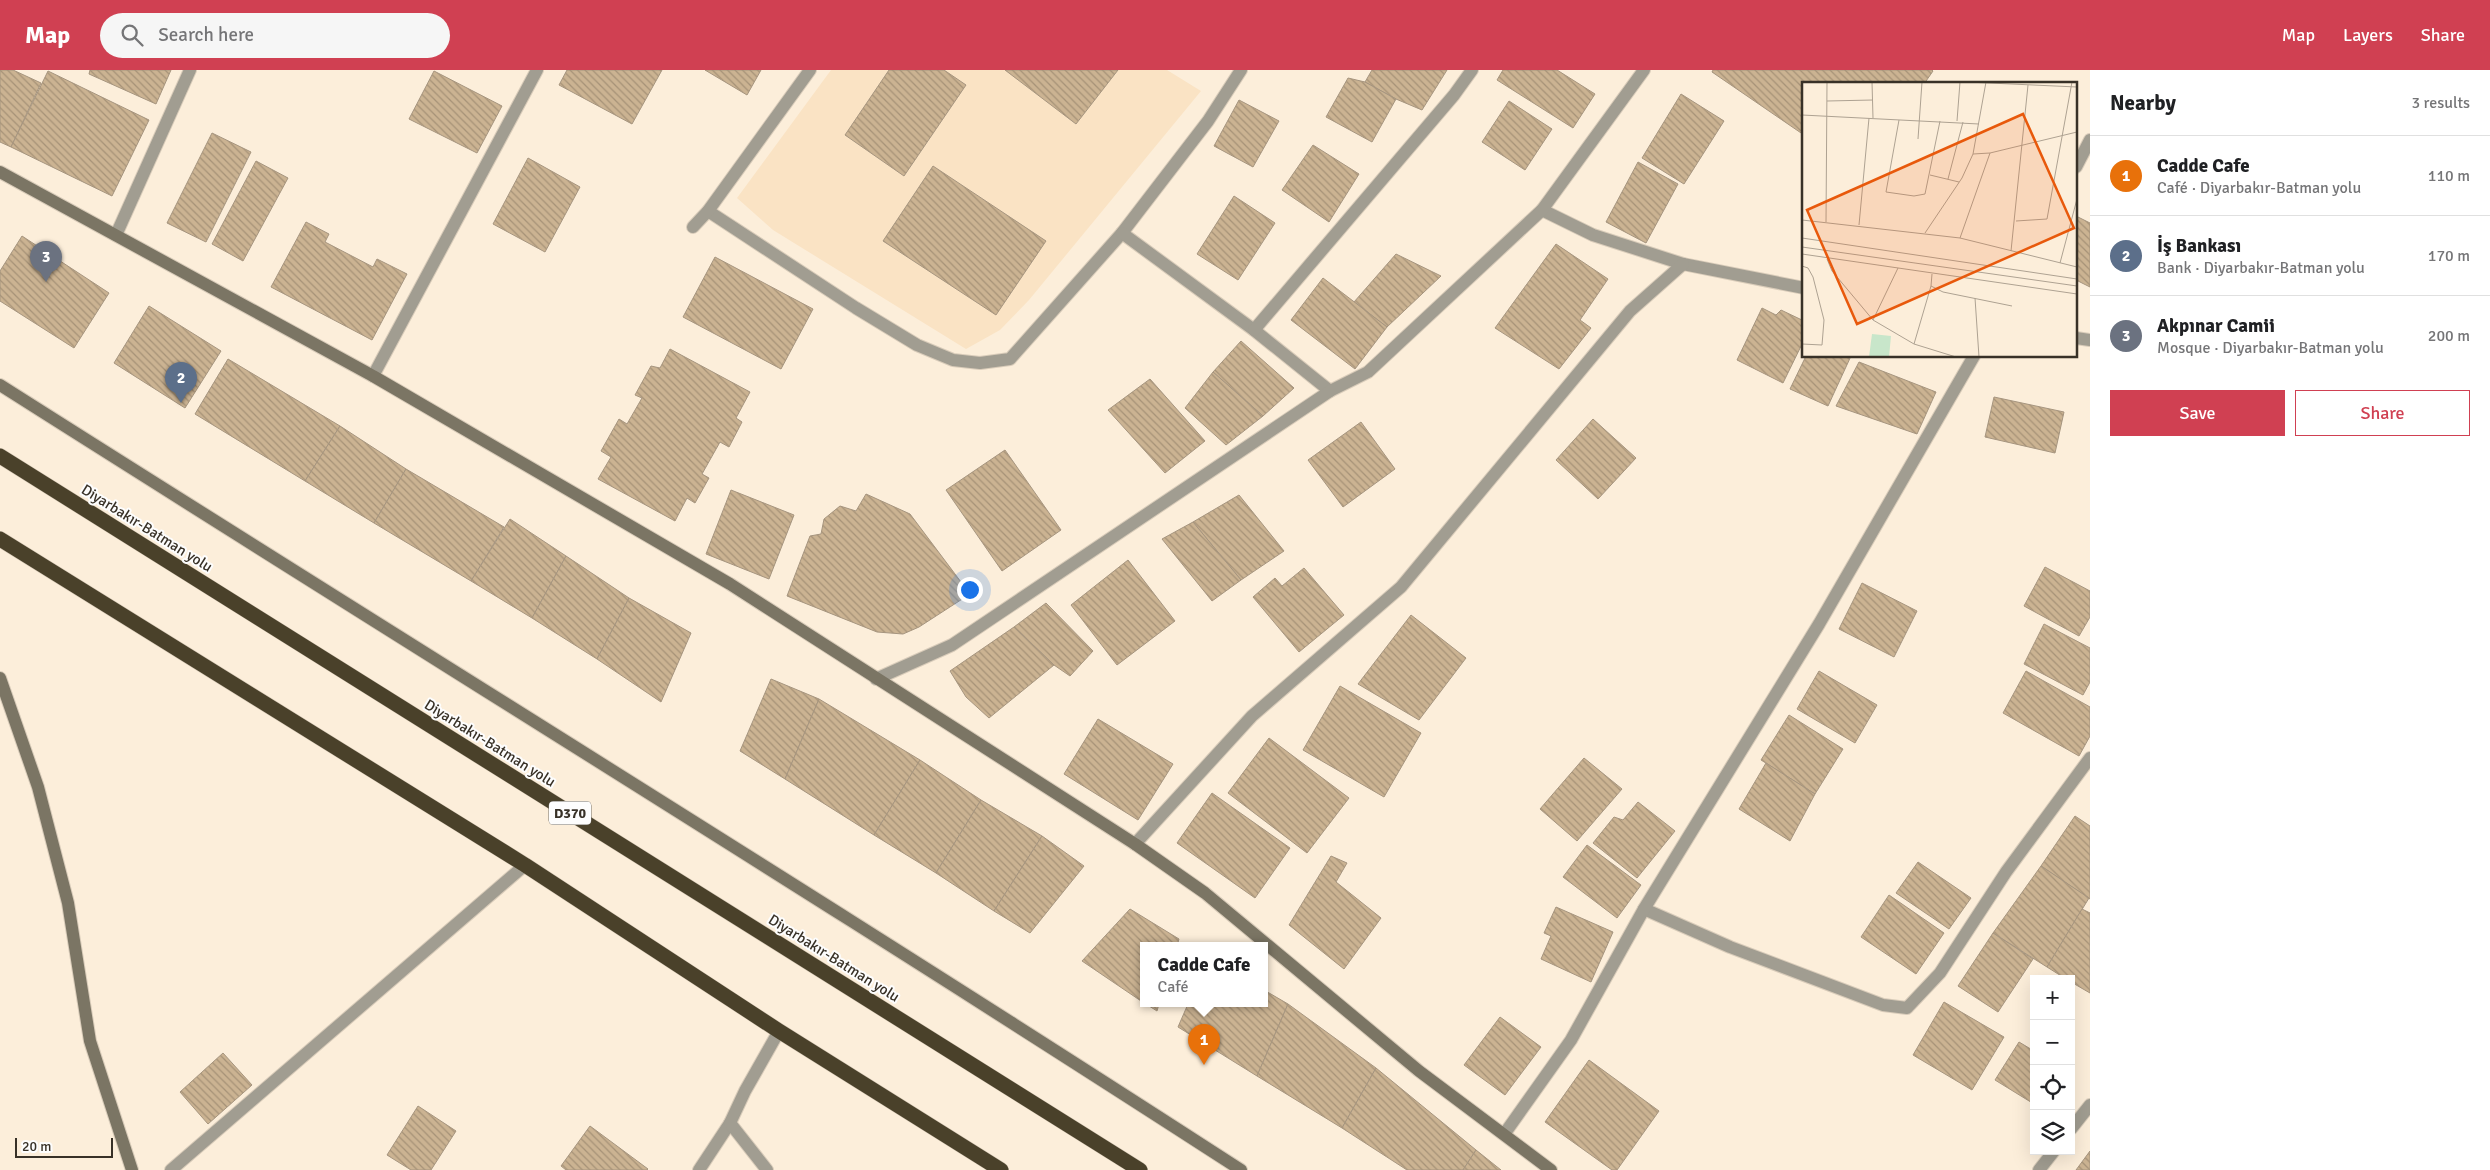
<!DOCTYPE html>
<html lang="en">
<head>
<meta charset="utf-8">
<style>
	body { margin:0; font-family:Signika,sans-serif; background:#f6f6f6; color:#202124 }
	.controls { position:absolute; right:15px; bottom:15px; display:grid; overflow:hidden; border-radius:0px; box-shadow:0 5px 20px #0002 }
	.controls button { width:45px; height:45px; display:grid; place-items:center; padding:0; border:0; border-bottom:1px solid #e0e0e0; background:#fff; color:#202124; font:25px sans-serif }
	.scale { position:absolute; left:15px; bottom:12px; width:98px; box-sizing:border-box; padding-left:5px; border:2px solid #383127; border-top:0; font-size:14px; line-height:18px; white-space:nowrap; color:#383127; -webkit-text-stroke:4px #fdfdfd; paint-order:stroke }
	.you { position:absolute; left:969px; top:519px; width:18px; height:18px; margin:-12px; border:4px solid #fff; border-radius:50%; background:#1a73e8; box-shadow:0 0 0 8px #1a73e833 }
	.badge { display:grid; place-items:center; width:32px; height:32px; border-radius:50%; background:#d04052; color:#fff; font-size:16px; font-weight:700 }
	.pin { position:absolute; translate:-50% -41px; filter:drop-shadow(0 1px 2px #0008) }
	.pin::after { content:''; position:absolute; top:26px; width:18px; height:15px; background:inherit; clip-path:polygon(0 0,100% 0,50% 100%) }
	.popup { position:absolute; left:1140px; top:872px; width:128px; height:65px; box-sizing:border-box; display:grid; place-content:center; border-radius:0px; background:#fff; filter:drop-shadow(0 1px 4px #0005); font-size:16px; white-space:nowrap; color:#757577 }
	.popup b { font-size:19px; color:#202124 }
	.popup::after { content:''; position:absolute; left:50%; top:100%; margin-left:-10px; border:10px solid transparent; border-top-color:#fff }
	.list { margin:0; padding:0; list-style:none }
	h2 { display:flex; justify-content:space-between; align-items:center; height:65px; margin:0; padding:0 20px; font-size:21px }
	h2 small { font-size:16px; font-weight:400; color:#757577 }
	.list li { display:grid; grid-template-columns:32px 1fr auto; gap:15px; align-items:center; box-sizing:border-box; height:80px; padding:0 20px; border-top:1px solid #e0e0e0 }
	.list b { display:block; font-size:19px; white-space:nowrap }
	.list p { margin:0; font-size:16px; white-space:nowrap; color:#757577 }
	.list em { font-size:16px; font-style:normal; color:#757577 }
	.actions { display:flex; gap:10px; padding:15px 20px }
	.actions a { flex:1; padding:11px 0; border:1px solid #d04052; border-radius:0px; text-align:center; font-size:18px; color:#d04052 }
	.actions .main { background:#d04052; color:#fff }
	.icon { flex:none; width:28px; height:28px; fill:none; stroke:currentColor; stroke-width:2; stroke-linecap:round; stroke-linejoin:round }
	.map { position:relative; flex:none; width:2090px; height:1100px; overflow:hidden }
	header { display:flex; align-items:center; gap:30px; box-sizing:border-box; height:70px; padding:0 25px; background:#d04052; color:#fff }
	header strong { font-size:24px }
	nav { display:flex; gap:28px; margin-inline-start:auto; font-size:18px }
	.search { width:350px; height:45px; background:#f6f6f6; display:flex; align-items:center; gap:12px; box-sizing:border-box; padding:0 18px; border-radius:28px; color:#757577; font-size:19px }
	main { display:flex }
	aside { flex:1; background:#fff }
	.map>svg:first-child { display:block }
	.built { fill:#fae3c4 }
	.building { fill:url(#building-back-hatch); stroke:#a6957f }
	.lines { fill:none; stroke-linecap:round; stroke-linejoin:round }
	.street-casing { stroke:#d9ccba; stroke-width:14 }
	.secondary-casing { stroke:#d9ccba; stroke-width:14 }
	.highway-casing { stroke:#d9ccba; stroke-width:16 }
	.street { stroke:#a19d91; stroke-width:12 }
	.secondary { stroke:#7b7564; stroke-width:12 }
	.highway { stroke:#4a412a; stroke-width:15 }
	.labels { text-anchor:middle; stroke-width:4; stroke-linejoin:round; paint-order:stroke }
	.shield { fill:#fdfdfd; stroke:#736e67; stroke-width:1 }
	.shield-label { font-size:14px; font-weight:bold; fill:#383127 }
	.street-label { font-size:15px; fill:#383127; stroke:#fdfdfd }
	.inset-road { fill:none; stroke:#aea292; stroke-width:1 }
	.view { fill:#e8590c; fill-opacity:0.15; stroke:#e8590c; stroke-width:2.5 }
	.inset-edge { fill:none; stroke:#383127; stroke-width:2.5 }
</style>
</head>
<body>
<header>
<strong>Map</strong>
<div class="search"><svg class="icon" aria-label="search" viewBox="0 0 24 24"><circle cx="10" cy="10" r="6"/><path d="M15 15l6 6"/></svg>Search here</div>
<nav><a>Map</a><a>Layers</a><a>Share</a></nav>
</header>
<main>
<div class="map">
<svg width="2090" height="1100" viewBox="0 0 2090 1100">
	<defs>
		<pattern id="building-back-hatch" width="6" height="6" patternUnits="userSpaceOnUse" patternTransform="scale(1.25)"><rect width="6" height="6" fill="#cbb392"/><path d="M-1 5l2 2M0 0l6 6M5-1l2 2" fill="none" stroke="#a69277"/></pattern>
	</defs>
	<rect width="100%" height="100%" fill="#fceeda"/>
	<!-- built -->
	<path class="built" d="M831 0H1167L1201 21 1029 230 1000 260 966 279 773 160 737 128Z"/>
	<!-- building -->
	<g class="building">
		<path d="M0 0H13L41 13 11 77 0 72Z"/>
		<path d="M90 0H171L156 34 89 4Z"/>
		<path d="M567 0H662L632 54 559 15Z"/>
		<path d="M705 0H761L747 25Z"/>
		<path d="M889 0H944L966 15 904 106 845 65Z"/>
		<path d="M1005 0H1118L1076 54Z"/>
		<path d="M1372 0H1447L1422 40 1396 29 1365 12Z"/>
		<path d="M1503 0H1557L1595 24 1573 58 1497 10Z"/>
		<path d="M1713 0H1932L1933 1 1924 14H1804V65L1712 2Z"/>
		<path d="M48 1 149 50 112 126 11 77Z"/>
		<path d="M434 1 502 36 477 83 409 49Z"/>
		<path d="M1348 8 1365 12 1396 29 1372 72 1326 47Z"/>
		<path d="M1681 24 1724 51 1684 114 1642 88Z"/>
		<path d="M1239 30 1279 51 1253 97 1214 76Z"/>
		<path d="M1509 31 1552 59 1525 100 1482 72Z"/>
		<path d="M212 63 251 82 206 172 167 153Z"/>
		<path d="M1313 75 1359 104 1329 152 1282 120Z"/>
		<path d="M528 88 580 117 545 182 493 154Z"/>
		<path d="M256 91 288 108 243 191 212 174Z"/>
		<path d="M1638 92 1678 114 1646 173 1606 152Z"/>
		<path d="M933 96 1046 171 996 245 883 171Z"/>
		<path d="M1234 126 1275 153 1238 210 1197 184Z"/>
		<path d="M2076 146 2090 153V217L2076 210Z"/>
		<path d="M306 152 329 164 325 172 373 197 377 189 407 204 372 270 271 217Z"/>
		<path d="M22 166 109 223 74 278 0 231V201Z"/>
		<path d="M1556 174 1608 209 1580 250 1591 258 1559 299 1495 258Z"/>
		<path d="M1396 184 1441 206 1387 257 1354 232Z"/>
		<path d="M715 187 813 239 781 299 683 247Z"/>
		<path d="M1323 208 1387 257 1355 299 1291 250Z"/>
		<path d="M149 236 221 281 185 338 114 293Z"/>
		<path d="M1762 238 1776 245 1781 240 1804 251V270L1783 313 1737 290Z"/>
		<path d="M1241 271 1294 318 1263 346 1213 302Z"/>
		<path d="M670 279 750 322 736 348 742 352 729 377 720 372 702 404 709 408 695 433 687 428 675 451 598 409 611 387 601 381 619 349 627 354 642 328 635 325 651 296 660 298Z"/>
		<path d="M1806 286H1851L1828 336 1790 319Z"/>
		<path d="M228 289 340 356 305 411 195 344Z"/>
		<path d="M1859 292 1936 322 1917 364 1836 336Z"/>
		<path d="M1213 302 1263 346 1226 375 1185 338Z"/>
		<path d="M1150 309 1205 371 1165 403 1108 340Z"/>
		<path d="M1994 327 2064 342 2055 383 1985 367Z"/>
		<path d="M1593 349 1636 388 1598 429 1556 390Z"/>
		<path d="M1361 352 1395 399 1343 437 1308 390Z"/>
		<path d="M340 356 406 399 374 453 305 411Z"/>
		<path d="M1005 380 1061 460 1002 501 946 420Z"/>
		<path d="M406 399 504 457 471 511 374 453Z"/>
		<path d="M731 420 794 445 769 509 706 484Z"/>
		<path d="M866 424 910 444 970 524 919 557 903 564 877 562 787 526 810 466 821 464 824 449 840 436 856 441Z"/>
		<path d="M1239 425 1284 481 1241 510 1193 452Z"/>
		<path d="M510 449 566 486 532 548 471 511Z"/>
		<path d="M1193 452 1241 510 1212 531 1162 469Z"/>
		<path d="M566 486 629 528 597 589 532 548Z"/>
		<path d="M1128 490 1175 551 1117 595 1071 535Z"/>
		<path d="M2045 497 2090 521V547L2079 566 2024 536Z"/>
		<path d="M1304 498 1344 545 1299 582 1253 527 1275 508 1282 516Z"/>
		<path d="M1862 513 1917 541 1894 587 1839 559Z"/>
		<path d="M629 528 691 563 661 632 597 589Z"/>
		<path d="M1046 533 1093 581 1070 606 1054 595 1014 557Z"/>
		<path d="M1411 545 1466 588 1419 650 1358 614Z"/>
		<path d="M2044 554 2090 578V612L2083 625 2024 594Z"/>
		<path d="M1014 557 1054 595 989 648 966 627 950 601Z"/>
		<path d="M1819 601 1877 635 1855 673 1797 639Z"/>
		<path d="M2026 601 2090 637V666L2079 686 2003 643Z"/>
		<path d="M771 609 819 629 785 709 740 681Z"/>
		<path d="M1340 616 1421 663 1384 727 1303 680Z"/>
		<path d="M819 629 920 690 874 765 785 709Z"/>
		<path d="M1789 645 1843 679 1815 724 1761 690Z"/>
		<path d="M1098 649 1173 694 1138 750 1064 704Z"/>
		<path d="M1269 668 1349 728 1307 783 1228 723Z"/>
		<path d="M1584 688 1622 719 1577 771 1540 739Z"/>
		<path d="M920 690 981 730 936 803 874 765Z"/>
		<path d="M1766 693 1815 724 1790 771 1739 739Z"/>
		<path d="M1212 723 1290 778 1255 828 1177 773Z"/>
		<path d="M981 730 1042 766 994 841 936 803Z"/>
		<path d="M1638 732 1675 761 1637 808 1593 773 1614 747 1623 750Z"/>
		<path d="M2075 746 2090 756V829L2041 796Z"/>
		<path d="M1042 766 1084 796 1030 863 994 841Z"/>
		<path d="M1587 775 1641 815 1617 848 1563 807Z"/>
		<path d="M1331 786 1347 793 1336 812 1381 848 1344 899 1289 855Z"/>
		<path d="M1918 792 1971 828 1949 859 1896 823Z"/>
		<path d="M2041 796 2089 828 2047 897 1993 863Z"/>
		<path d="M1889 825 1944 863 1916 904 1861 867Z"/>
		<path d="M1556 837 1613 862 1591 912 1541 889 1551 866 1544 863Z"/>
		<path d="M1130 839 1179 869 1177 876H1144V933L1082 891Z"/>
		<path d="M2082 839 2090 843V923L2071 912V909H2066L2047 897Z"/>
		<path d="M1993 863 2033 889 1998 942 1958 916Z"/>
		<path d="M1264 920 1288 934 1257 1006 1178 957 1188 934H1264Z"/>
		<path d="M1944 932 2004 967 1972 1020 1913 985Z"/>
		<path d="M1146 934H1159L1157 941Z"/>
		<path d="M1288 934 1376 998 1342 1058 1257 1006Z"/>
		<path d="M1500 947 1541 977 1505 1025 1464 995Z"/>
		<path d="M2019 972 2034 981V1034L1995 1010Z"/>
		<path d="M223 983 252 1015 208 1054 180 1022Z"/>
		<path d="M1589 990 1659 1041 1617 1100H1612L1545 1052Z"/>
		<path d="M1376 998 1476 1080 1463 1100H1407L1342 1058Z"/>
		<path d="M418 1036 456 1061 431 1100H411L387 1085Z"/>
		<path d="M590 1056 648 1099 647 1100H566L561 1096Z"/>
		<path d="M1476 1080 1501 1100H1463Z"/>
		<path d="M2090 1081V1100H2076Z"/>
	</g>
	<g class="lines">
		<!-- street casing -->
		<g class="street-casing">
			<g id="street">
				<path d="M2076 97 2090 70"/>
				<path d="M1542 140 1593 165 1683 194 1804 218"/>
				<path d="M708 141 856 238 917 275 953 290 980 293 1010 289 1122 163 1208 51 1241 0"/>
				<path d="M693 157 708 141 810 0"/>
				<path d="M1122 163 1254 260 1330 321"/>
				<path d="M116 165 190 0"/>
				<path d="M1254 260 1454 25 1472 0"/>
				<path d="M2076 268 2090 270"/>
				<path d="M373 306 537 0"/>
				<path d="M876 609 952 575 1330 321 1368 302 1542 140 1644 0"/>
				<path d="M1135 774 1252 646 1401 517 1630 241 1683 194"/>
				<path d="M1644 839 1730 877 1883 935 1907 938 1940 903 2006 802 2090 688"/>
				<path d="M2071 1059 2090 1035"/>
				<path d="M1505 1063 1571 970 1644 839 1819 554 1974 286"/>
				<path d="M171 1100 525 795"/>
				<path d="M699 1100 730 1053"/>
				<path d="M767 1100 730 1053 745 1021 779 961"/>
				<path d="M2039 1100 2054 1081"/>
			</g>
		</g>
		<!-- secondary casing -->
		<g class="secondary-casing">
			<g id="secondary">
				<path d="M0 102 373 306 730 514 1135 774 1205 823 1419 1001 1551 1100"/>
				<path d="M0 315C413 577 830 834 1241 1100"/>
				<path d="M0 608 38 717 68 833 90 971 132 1100"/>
			</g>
		</g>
		<!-- highway casing -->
		<g class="highway-casing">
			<g id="highway">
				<path d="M0 386 1140 1100"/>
				<path d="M0 469 525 795 779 961 1001 1100"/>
			</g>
		</g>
		<!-- street -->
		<use href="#street" class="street"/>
		<!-- secondary -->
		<use href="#secondary" class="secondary"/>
		<!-- highway -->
		<use href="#highway" class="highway"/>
	</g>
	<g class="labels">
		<!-- shield labels -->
		<rect class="shield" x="549" y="731.5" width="42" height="23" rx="4"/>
		<g class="shield-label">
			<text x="570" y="748">D370</text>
		</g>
		<!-- street labels -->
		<g class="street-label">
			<text transform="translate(147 458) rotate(32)" y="5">Diyarbakır-Batman yolu</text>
			<text transform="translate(490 673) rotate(32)" y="5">Diyarbakır-Batman yolu</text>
			<text transform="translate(834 888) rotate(32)" y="5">Diyarbakır-Batman yolu</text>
		</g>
	</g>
	<!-- overview -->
	<g transform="translate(1802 12)">
		<rect width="275" height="275" fill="#fceeda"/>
		<path d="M70 252 89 254 87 275H67Z" fill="#c8e6ca"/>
		<path class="inset-road" d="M70 0 71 36M165 0 275 5M25 19 71 18M0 33 177 42M155 39 158 0M116 57 120 0M171 72 188 71 275 50M128 93 157 100M146 97 161 40M84 110 112 114 123 112 138 39M84 110 97 38M0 138 158 156 275 185M214 139 245 137 270 0M24 140 25 0M57 143 67 36M123 151 160 96 171 72 184 0M0 156 275 197M158 156 188 71M0 165 275 204M209 169 226 3M0 172 275 212M25 177 30 189 71 238 112 262 154 275M258 181 275 117M130 192 129 204 141 210 210 224M0 206V172M173 216 177 275M71 238 96 186M0 262 20 263 22 238 11 195 6 186 0 184M112 262 129 204"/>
		<path class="view" d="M221 32 272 146 55 242 5 128Z"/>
		<rect width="275" height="275" class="inset-edge"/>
	</g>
</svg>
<div class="controls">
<button>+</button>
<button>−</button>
<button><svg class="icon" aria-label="locate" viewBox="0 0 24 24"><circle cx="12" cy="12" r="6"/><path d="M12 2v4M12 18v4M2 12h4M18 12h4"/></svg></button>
<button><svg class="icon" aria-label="layers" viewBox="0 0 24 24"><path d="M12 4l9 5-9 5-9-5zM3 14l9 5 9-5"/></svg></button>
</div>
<div class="scale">20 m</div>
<div class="you"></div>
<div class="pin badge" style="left:1204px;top:995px;background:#e8710a">1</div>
<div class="popup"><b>Cadde Cafe</b>Café</div>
<div class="pin badge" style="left:181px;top:333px;background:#5c6f8a">2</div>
<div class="pin badge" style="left:46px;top:212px;background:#6b7280">3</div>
</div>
<aside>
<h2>Nearby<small>3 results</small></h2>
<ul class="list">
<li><span class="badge" style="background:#e8710a">1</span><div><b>Cadde Cafe</b><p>Café · Diyarbakır-Batman yolu</p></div><em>110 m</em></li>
<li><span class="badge" style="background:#5c6f8a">2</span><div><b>İş Bankası</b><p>Bank · Diyarbakır-Batman yolu</p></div><em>170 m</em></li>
<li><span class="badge" style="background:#6b7280">3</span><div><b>Akpınar Camii</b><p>Mosque · Diyarbakır-Batman yolu</p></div><em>200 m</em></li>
</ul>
<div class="actions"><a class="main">Save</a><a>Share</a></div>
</aside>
</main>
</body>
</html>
